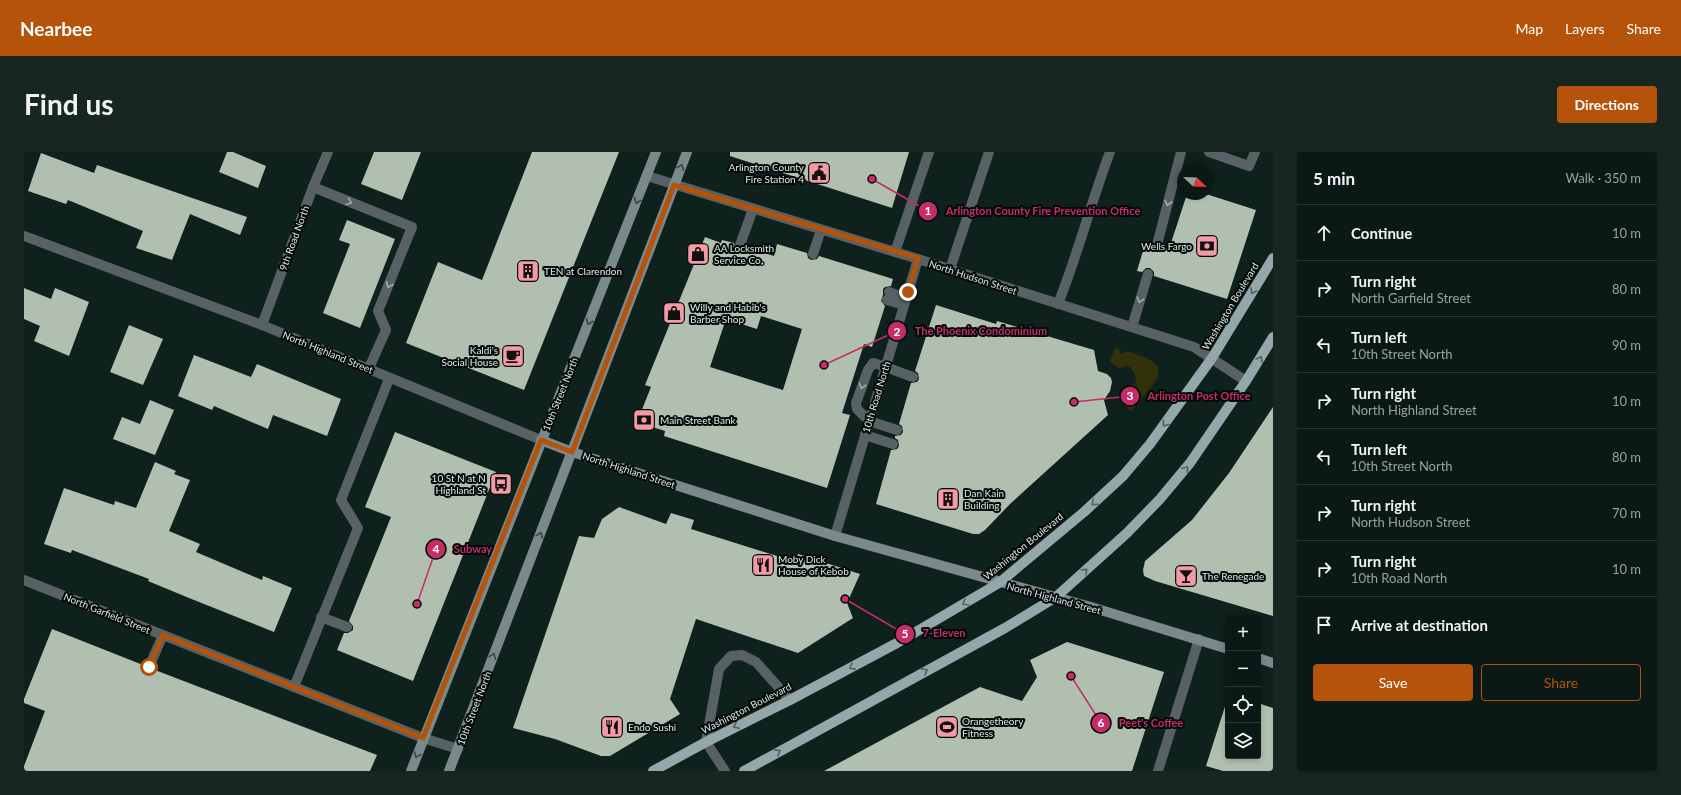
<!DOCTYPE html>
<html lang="en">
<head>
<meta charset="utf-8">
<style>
	body { margin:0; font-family:Lato,sans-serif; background:#182622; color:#f1f3f6 }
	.controls { position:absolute; right:12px; bottom:12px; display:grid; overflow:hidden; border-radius:4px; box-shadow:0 2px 6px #0003 }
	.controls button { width:36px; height:36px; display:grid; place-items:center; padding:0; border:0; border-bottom:1px solid #2a3834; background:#0a1915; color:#f1f3f6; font:20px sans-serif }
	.compass { position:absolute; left:1153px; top:12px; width:36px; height:36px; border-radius:50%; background:#0a1915; box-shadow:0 2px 6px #0003; rotate:113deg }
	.stop { position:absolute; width:12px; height:12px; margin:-9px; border:3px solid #b45309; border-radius:50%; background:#fff }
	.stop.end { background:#b45309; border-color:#fff; box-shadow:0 1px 4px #0008 }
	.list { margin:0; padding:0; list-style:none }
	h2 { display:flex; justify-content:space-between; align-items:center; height:52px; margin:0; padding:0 16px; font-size:17px }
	h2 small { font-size:13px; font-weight:400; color:#99a0a0 }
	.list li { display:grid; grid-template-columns:26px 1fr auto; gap:12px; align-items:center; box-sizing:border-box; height:56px; padding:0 16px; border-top:1px solid #2a3834 }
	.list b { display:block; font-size:15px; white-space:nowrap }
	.list p { margin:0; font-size:13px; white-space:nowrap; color:#99a0a0 }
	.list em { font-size:13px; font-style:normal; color:#99a0a0 }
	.actions { display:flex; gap:8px; padding:12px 16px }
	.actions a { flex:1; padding:9px 0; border:1px solid #b45309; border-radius:4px; text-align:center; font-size:14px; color:#b45309 }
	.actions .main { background:#b45309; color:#fff }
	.icon { flex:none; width:22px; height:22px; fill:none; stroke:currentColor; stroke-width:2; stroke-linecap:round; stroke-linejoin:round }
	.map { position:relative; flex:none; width:1249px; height:619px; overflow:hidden; border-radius:4px }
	header { display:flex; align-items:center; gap:24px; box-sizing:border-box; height:56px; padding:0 20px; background:#b45309; color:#fff }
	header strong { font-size:19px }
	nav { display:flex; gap:22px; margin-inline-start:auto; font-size:14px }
	.intro { display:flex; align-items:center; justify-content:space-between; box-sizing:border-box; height:96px; padding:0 24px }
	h1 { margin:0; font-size:28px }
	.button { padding:10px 18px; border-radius:4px; background:#b45309; color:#fff; font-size:14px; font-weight:700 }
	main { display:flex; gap:24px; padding:0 24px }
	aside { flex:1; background:#0a1915; border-radius:4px; box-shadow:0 2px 6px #0003 }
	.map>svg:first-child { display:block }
	.green { fill:#31320a }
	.building { fill:#b1bfb0; fill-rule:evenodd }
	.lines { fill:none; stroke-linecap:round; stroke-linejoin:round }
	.lane { stroke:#586163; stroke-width:10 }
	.street { stroke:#586163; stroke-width:10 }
	.secondary { stroke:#7a898c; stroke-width:10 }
	.primary { stroke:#94a8ab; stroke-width:10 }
	.oneway { stroke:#394343 }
	.oneway2 { stroke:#a2acac }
	.oneway3 { stroke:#536061 }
	.route { stroke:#b45309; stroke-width:5 }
	.labels { text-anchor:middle; stroke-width:4; stroke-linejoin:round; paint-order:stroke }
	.poi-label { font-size:10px; fill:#deeae7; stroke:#030907; text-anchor:start }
	.street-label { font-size:10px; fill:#deeae7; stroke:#030907 }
	.leader { fill:none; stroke:#c52d69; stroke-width:1.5 }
	.callout-dot { fill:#c52d69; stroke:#030907; stroke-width:1.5 }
	.mark-label { font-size:12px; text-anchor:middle; font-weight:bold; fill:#fff }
	.callout-label { font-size:11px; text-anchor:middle; font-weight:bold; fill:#c52d69; stroke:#030907; stroke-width:4; stroke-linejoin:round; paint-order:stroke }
</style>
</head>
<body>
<header>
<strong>Nearbee</strong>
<nav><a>Map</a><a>Layers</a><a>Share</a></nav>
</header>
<div class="intro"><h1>Find us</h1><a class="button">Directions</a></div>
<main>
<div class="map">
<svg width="1249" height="619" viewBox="0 0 1249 619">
	<rect width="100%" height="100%" fill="#0e211c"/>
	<!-- green -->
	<path class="green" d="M1091 196 1095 197 1097 202H1099L1102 199C1114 203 1144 209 1132 228 1128 235 1122 241 1117 247L1111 248 1112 253 1107 259 1096 249 1099 244H1097L1099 239 1108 235 1107 232 1110 233 1112 231C1112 223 1110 219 1104 214L1094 216 1086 209Z"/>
	<!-- building -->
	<g class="building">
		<path d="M203 0H209L242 14 234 36 195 20Z"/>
		<path d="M350 0H397L378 48 337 32Z"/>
		<path d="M508 0H595L500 238 382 191 414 110 458 128Z"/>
		<path d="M706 0H885L868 56 706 4Z"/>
		<path d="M17 1 70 21 73 13 223 65 216 83 166 62 148 108 112 96 119 79 44 48 42 52 4 39Z"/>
		<path d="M1163 42H1182L1232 58 1203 147 1130 124V120L1126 116H1122L1118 120 1113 119 1122 89 1127 91V95L1131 99H1135L1139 95 1145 97Z"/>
		<path d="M323 68 371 87 336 176 299 161 326 92 315 88Z"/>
		<path d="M681 85 697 91 698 88 710 91 711 97 714 99 720 98 722 95 750 104 753 92 783 101 784 106 787 108 793 107 795 104 869 127 867 134 861 135 859 137V143L857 149 861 154 848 195 840 192 818 261 826 263 803 336 640 284 641 279 625 274 620 268 617 260 627 235 621 233ZM737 164 778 177 759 238 686 215 702 167 733 177Z"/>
		<path d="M0 136 27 147 31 136 65 150 45 204 10 189 16 174 0 167Z"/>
		<path d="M912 153 972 172 973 169 1070 198 1074 219 1083 222 1087 226 1088 230 1086 239 1080 248 1084 263 986 352 961 378 955 382H949L852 352 867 298 873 297 875 294 874 288 871 286V284L877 283 879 280 878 274 875 272 887 231 893 230 895 227 894 221 891 219Z"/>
		<path d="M105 173 139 187 119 233 86 220Z"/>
		<path d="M170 203 227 225 233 212 317 247 303 284 249 263 244 277 190 254 188 258 154 244Z"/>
		<path d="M126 248 150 258 131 303 89 287 98 265 116 272Z"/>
		<path d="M1249 255V464L1131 429 1120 424 1119 418 1121 409 1168 368 1205 321Z"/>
		<path d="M371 280 472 320 389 529 313 498 320 481H324L329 478V474L325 469 367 365 341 355Z"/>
		<path d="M131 310 152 319 150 322 166 328 145 379 176 392 172 400 238 428 239 424 268 436 250 480 165 446 124 429 125 427 48 398 47 401 20 392 40 336 90 353 91 349 112 356Z"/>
		<path d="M595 355 642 372 647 361 670 368 667 377 772 410 774 402 836 422 823 451 829 466 774 501 672 467 646 547 656 562 586 604H577L531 587 489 576 555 384 570 386 578 367Z"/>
		<path d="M28 477 119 513 120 519 123 521 129 520 131 518 353 603 346 619H0V614L21 559 0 551V547Z"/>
		<path d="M1043 490 1140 520 1108 619H800L956 535 998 549 1013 525 1006 508Z"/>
		<path d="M1204 545V604H1234V551L1249 556V619H1199L1182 614Z"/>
	</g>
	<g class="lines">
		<!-- lane -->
		<g class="lane">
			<path d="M1185 0 1225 14 1231 0"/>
			<path d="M289 35 388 75 354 159 362 178 345 216"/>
			<path d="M716 93 729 57"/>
			<path d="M1133 93 1157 0"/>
			<path d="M871 100 905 0"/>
			<path d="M789 102 797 78"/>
			<path d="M926 117 965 0"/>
			<path d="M865 140 882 146"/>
			<path d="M863 148 880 153"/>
			<path d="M1034 152C1054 102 1067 50 1086 0"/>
			<path d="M1108 175 1124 122"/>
			<path d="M873 278 845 269 833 257 832 251 844 218 849 211C853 211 882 223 889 225"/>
			<path d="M841 283 869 292"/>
			<path d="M297 465 323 475"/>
			<path d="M125 515 139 483"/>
			<path d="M270 535 334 376 317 348 365 227"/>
			<path d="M682 590 695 517 707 504 718 503 732 510 766 548"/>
		</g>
		<!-- street -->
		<g class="street">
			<path d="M623 24 894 107 1170 195 1222 229"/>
			<path d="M0 84 238 173 517 288"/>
			<path d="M238 173 289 35 304 0"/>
			<path d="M811 384 894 107"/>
			<path d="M0 428 399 586 434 597"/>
			<path d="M682 590 701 619"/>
			<path d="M1134 619 1175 487"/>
		</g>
		<!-- secondary -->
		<g class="secondary">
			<path d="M517 288 548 300 811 384 1067 455 1204 497"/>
			<path d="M1234 506 1249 511"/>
			<path d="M387 619 632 0"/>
			<path d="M425 619 663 0"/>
		</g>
		<!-- primary -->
		<g class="primary">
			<path d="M629 619 682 590 766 548 873 491 975 431 1060 360 1099 324 1126 292 1188 206 1249 106"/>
			<path d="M720 619 981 476 1032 445 1103 381 1136 347 1166 311 1222 229 1249 185"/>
		</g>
	</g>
	<!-- one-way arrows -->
	<defs><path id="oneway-chevron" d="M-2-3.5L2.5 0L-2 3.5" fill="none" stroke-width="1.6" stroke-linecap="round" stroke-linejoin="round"/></defs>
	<g class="oneway">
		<use href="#oneway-chevron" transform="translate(657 15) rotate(-69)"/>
		<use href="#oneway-chevron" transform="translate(613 49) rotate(113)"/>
		<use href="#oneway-chevron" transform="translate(565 170) rotate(112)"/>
		<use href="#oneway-chevron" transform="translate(516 383) rotate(-69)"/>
		<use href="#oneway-chevron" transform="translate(469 504) rotate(-69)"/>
		<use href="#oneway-chevron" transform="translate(393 603) rotate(111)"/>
	</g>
	<g class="oneway2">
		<use href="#oneway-chevron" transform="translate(325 50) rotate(22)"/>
		<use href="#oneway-chevron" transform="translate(1144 51) rotate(104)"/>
		<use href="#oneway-chevron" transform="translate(365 133) rotate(112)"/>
		<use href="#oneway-chevron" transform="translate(1116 148) rotate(107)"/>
		<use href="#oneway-chevron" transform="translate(838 234) rotate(109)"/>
	</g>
	<g class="oneway3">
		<use href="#oneway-chevron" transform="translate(1229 139) rotate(120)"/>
		<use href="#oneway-chevron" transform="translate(1236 207) rotate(-59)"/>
		<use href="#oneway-chevron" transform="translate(1141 272) rotate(126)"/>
		<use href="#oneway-chevron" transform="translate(1162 317) rotate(-50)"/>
		<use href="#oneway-chevron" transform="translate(1070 351) rotate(137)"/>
		<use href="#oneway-chevron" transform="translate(1061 419) rotate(-42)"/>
		<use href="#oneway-chevron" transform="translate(941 451) rotate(149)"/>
		<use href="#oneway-chevron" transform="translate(828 515) rotate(152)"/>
		<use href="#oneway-chevron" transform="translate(901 519) rotate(-29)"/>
		<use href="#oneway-chevron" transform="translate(712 574) rotate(153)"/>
		<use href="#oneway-chevron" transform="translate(754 600) rotate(-29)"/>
	</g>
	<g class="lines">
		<!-- route -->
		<path class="route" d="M125 515 139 483 399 586 517 288 548 300 650 33 894 106 884 140"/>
	</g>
	<!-- icons -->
	<defs>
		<g id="civic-square" transform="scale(1.15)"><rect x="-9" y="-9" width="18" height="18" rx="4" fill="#f49aa6" stroke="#030907"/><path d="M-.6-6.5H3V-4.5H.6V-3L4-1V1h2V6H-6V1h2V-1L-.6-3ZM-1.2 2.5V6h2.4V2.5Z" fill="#111"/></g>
		<g id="bank-square" transform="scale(1.15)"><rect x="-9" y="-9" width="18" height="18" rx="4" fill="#f49aa6" stroke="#030907"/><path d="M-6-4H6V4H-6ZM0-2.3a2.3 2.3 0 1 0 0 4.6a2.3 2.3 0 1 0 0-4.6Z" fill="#111"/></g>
		<g id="shop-square" transform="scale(1.15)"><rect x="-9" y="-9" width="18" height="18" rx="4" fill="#f49aa6" stroke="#030907"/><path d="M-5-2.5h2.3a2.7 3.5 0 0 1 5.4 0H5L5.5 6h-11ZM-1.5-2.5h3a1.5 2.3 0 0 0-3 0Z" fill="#111"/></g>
		<g id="building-square" transform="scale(1.15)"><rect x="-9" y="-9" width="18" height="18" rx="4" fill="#f49aa6" stroke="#030907"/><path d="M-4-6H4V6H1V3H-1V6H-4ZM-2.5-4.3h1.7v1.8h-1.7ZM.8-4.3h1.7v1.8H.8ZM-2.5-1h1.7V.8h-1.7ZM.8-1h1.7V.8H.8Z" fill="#111"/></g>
		<g id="cafe-square" transform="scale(1.15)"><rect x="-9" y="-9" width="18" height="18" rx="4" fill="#f49aa6" stroke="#030907"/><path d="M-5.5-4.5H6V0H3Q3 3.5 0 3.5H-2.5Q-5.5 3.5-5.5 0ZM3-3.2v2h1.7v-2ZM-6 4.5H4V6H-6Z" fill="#111"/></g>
		<g id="bus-square" transform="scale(1.15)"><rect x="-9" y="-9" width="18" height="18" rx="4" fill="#f49aa6" stroke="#030907"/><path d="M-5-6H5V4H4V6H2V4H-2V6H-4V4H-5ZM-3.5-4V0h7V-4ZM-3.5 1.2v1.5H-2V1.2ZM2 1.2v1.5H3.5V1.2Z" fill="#111"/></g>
		<g id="restaurant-square" transform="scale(1.15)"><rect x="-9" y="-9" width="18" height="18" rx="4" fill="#f49aa6" stroke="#030907"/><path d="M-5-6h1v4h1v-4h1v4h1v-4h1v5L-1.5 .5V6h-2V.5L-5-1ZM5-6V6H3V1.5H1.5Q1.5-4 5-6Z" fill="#111"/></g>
		<g id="bar-square" transform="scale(1.15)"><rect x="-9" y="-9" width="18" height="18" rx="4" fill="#f49aa6" stroke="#030907"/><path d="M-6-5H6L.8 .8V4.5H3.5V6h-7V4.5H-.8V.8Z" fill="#111"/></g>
		<g id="stadium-square" transform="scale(1.15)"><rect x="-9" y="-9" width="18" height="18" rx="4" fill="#f49aa6" stroke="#030907"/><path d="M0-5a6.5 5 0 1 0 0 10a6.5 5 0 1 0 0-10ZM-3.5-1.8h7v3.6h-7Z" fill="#111"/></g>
	</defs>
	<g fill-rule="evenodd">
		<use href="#civic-square" x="795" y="21"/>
		<use href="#bank-square" x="1183" y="94"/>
		<use href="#shop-square" x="674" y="102"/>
		<use href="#building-square" x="504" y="119"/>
		<use href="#shop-square" x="650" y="161"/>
		<use href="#cafe-square" x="489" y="204"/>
		<use href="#bank-square" x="620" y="268"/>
		<use href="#bus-square" x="477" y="332"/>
		<use href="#building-square" x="924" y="347"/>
		<use href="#restaurant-square" x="739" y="413"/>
		<use href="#bar-square" x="1162" y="424"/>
		<use href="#restaurant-square" x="588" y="575"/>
		<use href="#stadium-square" x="923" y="575"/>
	</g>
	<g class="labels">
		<!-- poi labels -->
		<g class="poi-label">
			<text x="780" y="19" text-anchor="end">Arlington County<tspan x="780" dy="12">Fire Station 4</tspan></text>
			<text x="1168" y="98" text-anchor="end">Wells Fargo</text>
			<text x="690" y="100">AA Locksmith<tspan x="690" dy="12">Service Co.</tspan></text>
			<text x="520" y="123">TEN at Clarendon</text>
			<text x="666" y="159">Willy and Habib's<tspan x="666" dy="12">Barber Shop</tspan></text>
			<text x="474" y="202" text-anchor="end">Kaldi's<tspan x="474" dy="12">Social House</tspan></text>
			<text x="636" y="272">Main Street Bank</text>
			<text x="462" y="330" text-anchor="end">10 St N at N<tspan x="462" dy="12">Highland St</tspan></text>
			<text x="940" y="345">Dan Kain<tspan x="940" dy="12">Building</tspan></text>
			<text x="754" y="411">Moby Dick<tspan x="754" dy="12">House of Kebob</tspan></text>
			<text x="1178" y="428">The Renegade</text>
			<text x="938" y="573">Orangetheory<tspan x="938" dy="12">Fitness</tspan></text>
			<text x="604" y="579">Endo Sushi</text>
		</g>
		<!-- street labels -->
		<g class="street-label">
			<text transform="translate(270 86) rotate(-70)" y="4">9th Road North</text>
			<text transform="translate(949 125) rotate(18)" y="4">North Hudson Street</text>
			<text transform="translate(1206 154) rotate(-59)" y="4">Washington Boulevard</text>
			<text transform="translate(304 200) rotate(22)" y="4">North Highland Street</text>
			<text transform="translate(536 242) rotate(-68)" y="4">10th Street North</text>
			<text transform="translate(852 245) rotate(-73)" y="4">10th Road North</text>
			<text transform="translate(605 318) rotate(18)" y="4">North Highland Street</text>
			<text transform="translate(999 394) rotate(-39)" y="4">Washington Boulevard</text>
			<text transform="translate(1030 446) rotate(15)" y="4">North Highland Street</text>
			<text transform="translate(83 461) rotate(22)" y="4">North Garfield Street</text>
			<text transform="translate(450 556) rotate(-69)" y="4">10th Street North</text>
			<text transform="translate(722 556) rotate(-27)" y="4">Washington Boulevard</text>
		</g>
	</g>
	<!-- callouts -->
	<path class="leader" d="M848 27L904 59M800 213L873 179M1050 250L1106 244M393 452L412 397M821 447L881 482M1047 524L1077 571"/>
	<g class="callout-dot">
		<circle cx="848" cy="27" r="4"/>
		<circle cx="800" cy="213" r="4"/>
		<circle cx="1050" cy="250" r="4"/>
		<circle cx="393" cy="452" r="4"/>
		<circle cx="821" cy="447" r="4"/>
		<circle cx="1047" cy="524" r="4"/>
		<circle cx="904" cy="59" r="10"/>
		<circle cx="873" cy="179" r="10"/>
		<circle cx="1106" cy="244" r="10"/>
		<circle cx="412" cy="397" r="10"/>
		<circle cx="881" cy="482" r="10"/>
		<circle cx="1077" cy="571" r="10"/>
	</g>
	<g class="mark-label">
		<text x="904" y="63">1</text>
		<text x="873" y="184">2</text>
		<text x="1106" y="248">3</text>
		<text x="412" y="401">4</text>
		<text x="881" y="486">5</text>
		<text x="1077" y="575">6</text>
	</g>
	<g class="callout-label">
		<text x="1019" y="63">Arlington County Fire Prevention Office</text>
		<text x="957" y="183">The Phoenix Condominium</text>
		<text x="1175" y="248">Arlington Post Office</text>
		<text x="449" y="401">Subway</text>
		<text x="920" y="485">7-Eleven</text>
		<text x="1127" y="575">Peet's Coffee</text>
	</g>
</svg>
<div class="controls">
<button>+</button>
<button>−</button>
<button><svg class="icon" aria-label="locate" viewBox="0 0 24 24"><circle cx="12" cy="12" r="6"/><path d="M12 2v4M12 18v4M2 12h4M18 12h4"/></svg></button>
<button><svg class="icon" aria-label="layers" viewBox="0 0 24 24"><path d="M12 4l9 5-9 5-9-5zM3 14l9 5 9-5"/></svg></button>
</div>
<svg class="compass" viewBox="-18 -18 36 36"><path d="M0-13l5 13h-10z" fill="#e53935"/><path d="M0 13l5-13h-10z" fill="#99a0a0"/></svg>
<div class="stop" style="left:125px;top:515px"></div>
<div class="stop end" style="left:884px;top:140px"></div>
</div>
<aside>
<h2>5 min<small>Walk · 350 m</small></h2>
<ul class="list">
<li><svg class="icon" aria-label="ahead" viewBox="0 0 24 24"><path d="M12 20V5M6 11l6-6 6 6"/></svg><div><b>Continue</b></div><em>10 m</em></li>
<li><svg class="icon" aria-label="right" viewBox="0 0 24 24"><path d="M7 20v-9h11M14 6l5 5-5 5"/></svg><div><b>Turn right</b><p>North Garfield Street</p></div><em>80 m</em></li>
<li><svg class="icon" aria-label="left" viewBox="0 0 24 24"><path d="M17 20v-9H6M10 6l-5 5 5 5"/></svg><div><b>Turn left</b><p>10th Street North</p></div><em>90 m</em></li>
<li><svg class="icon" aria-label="right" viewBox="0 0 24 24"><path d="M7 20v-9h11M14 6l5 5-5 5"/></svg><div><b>Turn right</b><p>North Highland Street</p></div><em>10 m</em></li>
<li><svg class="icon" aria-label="left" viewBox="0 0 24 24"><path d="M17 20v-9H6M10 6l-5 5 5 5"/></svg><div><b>Turn left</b><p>10th Street North</p></div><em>80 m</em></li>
<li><svg class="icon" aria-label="right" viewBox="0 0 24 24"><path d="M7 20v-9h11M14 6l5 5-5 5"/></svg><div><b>Turn right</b><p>North Hudson Street</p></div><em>70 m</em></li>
<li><svg class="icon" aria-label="right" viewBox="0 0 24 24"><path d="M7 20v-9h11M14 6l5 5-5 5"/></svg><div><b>Turn right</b><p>10th Road North</p></div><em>10 m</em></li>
<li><svg class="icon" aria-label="arrive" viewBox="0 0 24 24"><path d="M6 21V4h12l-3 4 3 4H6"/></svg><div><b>Arrive at destination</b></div></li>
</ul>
<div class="actions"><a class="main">Save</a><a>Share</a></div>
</aside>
</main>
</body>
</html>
